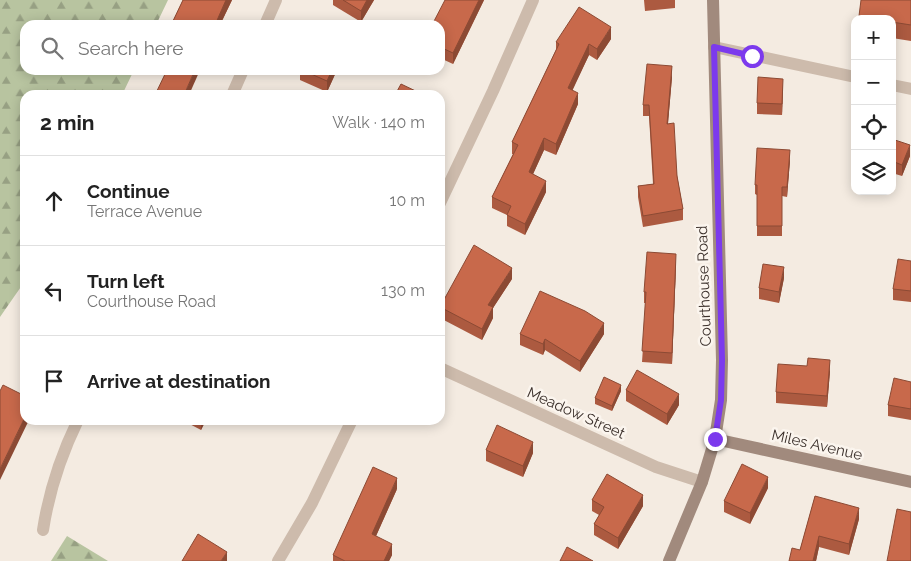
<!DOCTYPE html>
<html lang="en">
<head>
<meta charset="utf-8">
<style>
	body { margin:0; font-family:Raleway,sans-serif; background:#f6f6f6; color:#222 }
	.controls { position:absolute; right:15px; top:15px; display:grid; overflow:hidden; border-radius:10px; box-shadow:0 2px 12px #0003 }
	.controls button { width:45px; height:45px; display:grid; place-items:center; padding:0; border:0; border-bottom:1px solid #e0e0e0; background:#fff; color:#222; font:25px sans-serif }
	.stop { position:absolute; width:15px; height:15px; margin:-11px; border:4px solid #7c3aed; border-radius:50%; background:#fff }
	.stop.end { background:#7c3aed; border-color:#fff; box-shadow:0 1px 5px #0008 }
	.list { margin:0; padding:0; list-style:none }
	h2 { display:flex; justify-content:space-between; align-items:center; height:65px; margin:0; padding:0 20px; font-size:21px }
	h2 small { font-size:16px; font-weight:400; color:#767676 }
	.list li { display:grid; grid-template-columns:32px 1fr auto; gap:15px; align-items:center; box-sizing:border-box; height:90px; padding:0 20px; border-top:1px solid #e0e0e0 }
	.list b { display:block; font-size:19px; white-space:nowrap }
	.list p { margin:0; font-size:16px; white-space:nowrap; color:#767676 }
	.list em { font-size:16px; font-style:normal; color:#767676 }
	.icon { flex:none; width:28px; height:28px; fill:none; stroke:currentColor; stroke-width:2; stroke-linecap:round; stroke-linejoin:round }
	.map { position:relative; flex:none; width:911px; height:561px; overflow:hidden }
	.search { position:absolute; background:#fff; box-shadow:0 2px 12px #0003; left:20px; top:20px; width:425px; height:55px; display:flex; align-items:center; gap:12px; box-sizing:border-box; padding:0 18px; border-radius:15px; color:#767676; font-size:19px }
	.panel { position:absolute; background:#fff; box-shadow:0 2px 12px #0003; left:20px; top:90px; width:425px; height:335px; border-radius:15px }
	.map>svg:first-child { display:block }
	.forest { fill:url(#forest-firs) }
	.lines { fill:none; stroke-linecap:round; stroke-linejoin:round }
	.street { stroke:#cdbbac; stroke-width:12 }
	.secondary { stroke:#a18a7d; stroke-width:12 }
	.wall { fill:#ac5a40 }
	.shaded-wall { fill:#8c4a34 }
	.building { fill:#c8694b; stroke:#8c4a34 }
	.route { stroke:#7c3aed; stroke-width:6 }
	.labels { text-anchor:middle; stroke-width:5; stroke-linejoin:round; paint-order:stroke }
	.street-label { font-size:15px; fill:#3b302b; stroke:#fbf5ee }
</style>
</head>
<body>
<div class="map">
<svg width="911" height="561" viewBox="0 0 911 561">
	<defs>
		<pattern id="forest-firs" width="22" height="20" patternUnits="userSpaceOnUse" patternTransform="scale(1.25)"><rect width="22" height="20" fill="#b8c4a0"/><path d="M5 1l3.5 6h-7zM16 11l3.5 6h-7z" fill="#97a083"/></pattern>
	</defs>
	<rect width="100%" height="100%" fill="#f4ebe1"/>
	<!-- forest -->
	<g class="forest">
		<path d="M0 0H168L156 25H25V70H134L122 95H25V281L0 317Z"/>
		<path d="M67 536 108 561H51Z"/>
	</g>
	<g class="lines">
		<!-- street -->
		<g class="street">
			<path d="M265 25 276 0"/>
			<path d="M714 47 855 77"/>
			<path d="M892 85 911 89"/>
			<path d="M232 95 243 70"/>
			<path d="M440 203 493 91 533 0"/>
			<path d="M440 368 656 467 702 482"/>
			<path d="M43 530C49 491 61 455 78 420"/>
			<path d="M278 561 312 503 352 420"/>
		</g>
		<!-- secondary -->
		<g class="secondary">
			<path d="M715 439 911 482"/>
			<path d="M669 561 702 482 715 439 721 400 722 360 713 0"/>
		</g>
	</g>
	<!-- wall -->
	<g class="wall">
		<path d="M183 0H232L220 25H173V21Z"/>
		<path d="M333 0H374L361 22 333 5Z"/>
		<path d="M445 0H484L453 64 440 58V25Z"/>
		<path d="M644 0H675V8L645 11Z"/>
		<path d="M911 0V41L892 38V19H859V16Z"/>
		<path d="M611 39 597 60 589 55 572 90 578 104 556 155 544 150 533 174 546 192 525 235 507 226V215L492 208V197L513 154H512V142L556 50V42Z"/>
		<path d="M300 70H337L327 92 300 80Z"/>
		<path d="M672 77 668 123 683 209V220L643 227 638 197V186L653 184 649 116H643V105Z"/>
		<path d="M783 90 782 115 757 114V103Z"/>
		<path d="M892 139 910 156 902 176 892 173Z"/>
		<path d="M790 160 787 197 782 196V236H757V195L755 194V185Z"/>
		<path d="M911 261V302L893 300V289Z"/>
		<path d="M676 265 672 364 642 362 646 303H644V292Z"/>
		<path d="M784 278 779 303 759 299V288Z"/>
		<path d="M512 279 493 308V318L482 340 440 318V307Z"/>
		<path d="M520 334H604L580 372 545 350 543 355 520 345Z"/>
		<path d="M830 371 827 407 776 403V392Z"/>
		<path d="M911 382V420L888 416V405Z"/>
		<path d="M626 390 679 405 667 425 626 401Z"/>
		<path d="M621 391 612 411 595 404V398Z"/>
		<path d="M182 420H206L201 430Z"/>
		<path d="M486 450 533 453 523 477 486 461Z"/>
		<path d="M768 488 750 524 724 512V501Z"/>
		<path d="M397 489 376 536 392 555 389 561H333V555Z"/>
		<path d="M815 496 859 519 849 555 819 547 816 561H789L800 550Z"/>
		<path d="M592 500 643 506 618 549 594 535V524L599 515 592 511Z"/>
	</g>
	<!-- shaded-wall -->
	<g class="shaded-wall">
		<path d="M226 0H232L220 25H215Z"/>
		<path d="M367 0H374L361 22V11Z"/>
		<path d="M479 0H484L453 64V53Z"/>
		<path d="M611 27V39L597 60V49Z"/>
		<path d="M589 44V55L568 100V88Z"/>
		<path d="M672 66V77L667 135V124Z"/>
		<path d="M195 70H200L189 95H184Z"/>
		<path d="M332 70H337L327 92V81Z"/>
		<path d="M783 79V90L782 115V104Z"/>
		<path d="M578 93V104L556 155V144Z"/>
		<path d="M544 138V150L529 183V172Z"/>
		<path d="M910 145V156L902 176V165Z"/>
		<path d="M790 150V160L787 197V187Z"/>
		<path d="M546 181V192L525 235V224Z"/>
		<path d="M676 254V265L672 364V353Z"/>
		<path d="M784 267V278L779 303V292Z"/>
		<path d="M512 268V279L493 308V318L482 340V329L488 305Z"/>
		<path d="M604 323V334L580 372V361Z"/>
		<path d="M545 339V350L543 355V344Z"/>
		<path d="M830 360V371L827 407V396Z"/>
		<path d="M621 385V391L612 411V406Z"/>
		<path d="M679 394V405L667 425V414Z"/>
		<path d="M25 417V420H29L0 480V469Z"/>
		<path d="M201 420H206L201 430Z"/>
		<path d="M533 442V453L523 477V466Z"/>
		<path d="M768 477V488L750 524V513Z"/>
		<path d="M397 478V489L372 545V534Z"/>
		<path d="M643 495V506L618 549V538Z"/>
		<path d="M859 508V519L849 555V544Z"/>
		<path d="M819 536V547L816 561H813Z"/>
		<path d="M392 544V555L389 561H384Z"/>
		<path d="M227 552V561H221Z"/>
	</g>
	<!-- building -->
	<g class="building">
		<path d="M183 0H226L215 25H182L173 21Z"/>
		<path d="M343 0H367L361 11Z"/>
		<path d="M445 0H479L453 53 440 47V25H432Z"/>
		<path d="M861 0H911V25L892 22V19H872L859 16Z"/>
		<path d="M579 7 611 27 597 49 589 44 568 88 578 93 556 144 544 138 529 172 546 181 525 224 507 215 511 206 492 197 518 145 512 142 559 44 556 42Z"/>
		<path d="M647 64 672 66 667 124 674 123 677 176 683 209 643 216 638 186 654 184 649 105H643Z"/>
		<path d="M167 70H195L184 95H155Z"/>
		<path d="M302 70H332L327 81Z"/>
		<path d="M758 77 783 79 782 104 757 103Z"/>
		<path d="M401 84 424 95H395Z"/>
		<path d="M892 139 910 145 902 165 892 161Z"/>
		<path d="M757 148 790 150 787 187H782V226H757V185H755Z"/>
		<path d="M474 245 512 268 488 305 493 307 482 329 440 307Z"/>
		<path d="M647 252 676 254 672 353 642 351 646 292H644Z"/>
		<path d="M898 259 911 261V291L893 289Z"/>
		<path d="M763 264 784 267 779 292 759 288Z"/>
		<path d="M540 291 585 311 604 323 580 361 545 339 543 344 520 334Z"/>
		<path d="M808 358 830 360 827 396 776 392 778 364 807 366Z"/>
		<path d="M637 370 679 394 667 414 626 390Z"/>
		<path d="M604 377 621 385 612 406 595 398Z"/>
		<path d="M894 378 911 382V409L888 405Z"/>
		<path d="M3 385 25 396V417L0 469V391Z"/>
		<path d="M497 425 533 442 523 466 486 450Z"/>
		<path d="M742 464 768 477 750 513 724 501Z"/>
		<path d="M373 467 397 478 372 534 392 544 384 561H345L333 555Z"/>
		<path d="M607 474 643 495 618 538 594 524 604 507 592 500Z"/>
		<path d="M815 496 859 508 849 544 819 536 813 561H789L792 548 800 550Z"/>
		<path d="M897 509 911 512V561H887Z"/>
		<path d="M198 534 227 552 221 561H182Z"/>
		<path d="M567 547 593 561H560Z"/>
	</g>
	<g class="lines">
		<!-- route -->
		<path class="route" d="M715 439 721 400 722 360 714 47 752 56"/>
	</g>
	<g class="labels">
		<!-- street labels -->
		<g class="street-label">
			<text transform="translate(704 286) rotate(-92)" y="5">Courthouse Road</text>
			<text transform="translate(576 413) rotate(24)" y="5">Meadow Street</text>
			<text transform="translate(817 445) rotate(13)" y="5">Miles Avenue</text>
		</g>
	</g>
</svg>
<div class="controls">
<button>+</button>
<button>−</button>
<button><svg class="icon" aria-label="locate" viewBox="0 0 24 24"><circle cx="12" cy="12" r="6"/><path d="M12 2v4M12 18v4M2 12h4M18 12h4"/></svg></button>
<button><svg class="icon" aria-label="layers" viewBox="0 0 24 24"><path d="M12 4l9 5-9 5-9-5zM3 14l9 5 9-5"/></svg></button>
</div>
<div class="stop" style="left:752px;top:56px"></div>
<div class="stop end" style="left:715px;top:439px"></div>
<div class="search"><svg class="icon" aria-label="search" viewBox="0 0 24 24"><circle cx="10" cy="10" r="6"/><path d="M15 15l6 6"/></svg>Search here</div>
<section class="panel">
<h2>2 min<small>Walk · 140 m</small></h2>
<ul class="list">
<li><svg class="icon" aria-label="ahead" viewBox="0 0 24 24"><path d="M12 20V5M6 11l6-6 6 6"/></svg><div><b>Continue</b><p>Terrace Avenue</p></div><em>10 m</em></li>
<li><svg class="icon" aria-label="left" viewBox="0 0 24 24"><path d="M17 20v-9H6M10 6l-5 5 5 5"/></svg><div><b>Turn left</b><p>Courthouse Road</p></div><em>130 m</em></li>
<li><svg class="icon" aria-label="arrive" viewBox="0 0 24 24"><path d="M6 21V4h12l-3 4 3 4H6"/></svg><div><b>Arrive at destination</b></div></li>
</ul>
</section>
</div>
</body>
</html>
